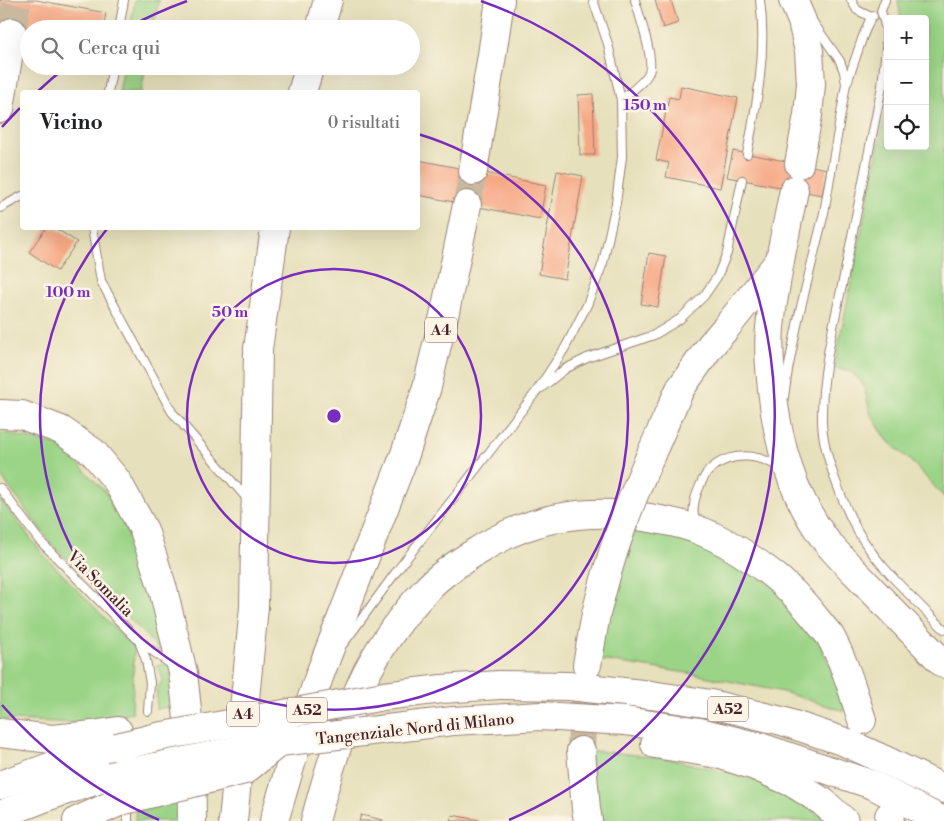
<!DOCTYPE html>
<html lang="it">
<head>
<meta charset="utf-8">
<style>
	body { margin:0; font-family:"Libre Bodoni",serif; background:#f2f2f2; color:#202124 }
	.controls { position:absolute; right:15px; top:15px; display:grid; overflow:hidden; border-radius:5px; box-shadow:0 5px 20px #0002 }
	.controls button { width:45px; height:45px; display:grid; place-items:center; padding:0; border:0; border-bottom:1px solid #e0e0e0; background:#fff; color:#202124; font:25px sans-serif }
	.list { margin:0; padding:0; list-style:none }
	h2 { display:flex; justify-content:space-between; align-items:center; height:65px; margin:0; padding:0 20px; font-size:21px }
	h2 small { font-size:16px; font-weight:400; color:#757577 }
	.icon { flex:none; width:28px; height:28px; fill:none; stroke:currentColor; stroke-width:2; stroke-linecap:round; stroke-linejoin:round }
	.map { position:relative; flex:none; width:944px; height:821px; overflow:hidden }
	.search { position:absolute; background:#fff; box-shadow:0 5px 20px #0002; left:20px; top:20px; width:400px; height:55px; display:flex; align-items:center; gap:12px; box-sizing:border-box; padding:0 18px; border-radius:28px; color:#757577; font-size:19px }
	.panel { position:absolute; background:#fff; box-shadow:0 5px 20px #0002; left:20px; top:90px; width:400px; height:140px; border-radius:5px }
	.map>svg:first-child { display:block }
	.green { fill:#9bd487; stroke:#727a59 }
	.building { fill:#f6a784 }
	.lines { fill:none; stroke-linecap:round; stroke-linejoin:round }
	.highway-tunnel { stroke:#c8b99f; stroke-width:28; stroke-dasharray:28 14; stroke-linecap:butt }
	.lane-casing { stroke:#988074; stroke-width:10 }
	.highway-casing { stroke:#988074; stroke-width:30 }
	.lane { stroke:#fff; stroke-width:8 }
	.highway { stroke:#fff; stroke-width:28 }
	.highway-bridge-casing { stroke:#988074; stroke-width:30; stroke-linecap:butt }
	.highway-bridge { stroke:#fff; stroke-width:28 }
	.ring { fill:none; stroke:#7b2cbf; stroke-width:2.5 }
	.labels { text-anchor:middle; stroke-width:5; stroke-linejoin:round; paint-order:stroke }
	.shield { fill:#fcf5e5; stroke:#7f5f63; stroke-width:1 }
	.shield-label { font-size:15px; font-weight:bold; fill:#4a1f2b }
	.street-label { font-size:16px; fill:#4a1f2b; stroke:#fcf5e5 }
	.centre { fill:#7b2cbf; stroke:#fcf5e5; stroke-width:2.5 }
	.ring-label { font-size:15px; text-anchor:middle; font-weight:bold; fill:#7b2cbf; stroke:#fcf5e5; stroke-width:5; stroke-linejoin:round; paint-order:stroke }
</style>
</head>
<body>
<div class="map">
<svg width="944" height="821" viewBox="0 0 944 821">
	<rect width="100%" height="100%" fill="#fcf5e5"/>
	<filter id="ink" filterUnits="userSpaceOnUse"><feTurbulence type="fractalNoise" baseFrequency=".02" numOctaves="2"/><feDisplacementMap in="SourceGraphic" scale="10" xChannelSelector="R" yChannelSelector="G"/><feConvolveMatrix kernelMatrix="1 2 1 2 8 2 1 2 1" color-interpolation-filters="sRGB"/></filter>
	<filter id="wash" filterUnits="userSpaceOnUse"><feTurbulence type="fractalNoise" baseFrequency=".0096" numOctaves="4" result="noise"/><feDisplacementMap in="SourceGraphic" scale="20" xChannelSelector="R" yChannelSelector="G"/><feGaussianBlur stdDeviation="1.12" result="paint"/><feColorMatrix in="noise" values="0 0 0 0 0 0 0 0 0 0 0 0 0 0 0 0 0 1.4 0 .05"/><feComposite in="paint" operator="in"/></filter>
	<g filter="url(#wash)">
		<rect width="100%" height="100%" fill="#e7e0bc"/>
		<!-- green -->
		<g class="green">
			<path d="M135 0H159L153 29H130Z"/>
			<path d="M898 0H944V497L915 465 888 441 871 415 864 387 860 380 851 372 834 368 888 99V146H925V19H901Z"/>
			<path d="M124 66H146L141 92H119Z"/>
			<path d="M0 432 61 446 115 502 156 609 162 651 158 650 143 632 52 545 0 475Z"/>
			<path d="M0 499 42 553 134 648 132 713 81 723 7 720 0 719Z"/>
			<path d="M637 522 675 531 762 575 820 643 841 692 844 711 783 692 694 674 600 660 602 625Z"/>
			<path d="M162 664 168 666 178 706 156 709 157 688C167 677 161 677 157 666Z"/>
			<path d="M599 751 664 758 732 773 775 787 829 821H596L590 752Z"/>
			<path d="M182 795 180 821H135L136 803Z"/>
		</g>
		<g id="blocks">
			<!-- building -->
			<g class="building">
				<path d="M0 0H36L106 13 103 29H29V35L0 30Z"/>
				<path d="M655 0H671L678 23 663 28Z"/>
				<path d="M681 86 738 98 720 188 666 177 669 163 656 160 669 97 679 99Z"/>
				<path d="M593 94 595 155H580L578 95Z"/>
				<path d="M733 151 827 169 822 195 727 177Z"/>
				<path d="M418 160 546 185 540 219 418 195Z"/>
				<path d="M557 171 583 176 565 279 539 274Z"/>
				<path d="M46 228H55L77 242 57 271 29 252Z"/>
				<path d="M649 253 666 256 658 307 641 304Z"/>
				<path d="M361 815 383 820V821H359Z"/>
				<path d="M452 815 479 820V821H450Z"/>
			</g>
		</g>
	</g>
	<g filter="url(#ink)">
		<use href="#blocks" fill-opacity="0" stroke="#988074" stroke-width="1"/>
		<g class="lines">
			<!-- highway-tunnel -->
			<g class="highway-tunnel">
				<path d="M12 32 17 0"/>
				<path d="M467 205 473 171"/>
				<path d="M581 751 583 704 587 665"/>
			</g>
			<!-- lane casing -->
			<g class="lane-casing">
				<g id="lane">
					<path d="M851 0 857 10 871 17 873 16"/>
					<path d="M885 0 881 11 886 29V48L882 86C870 149 857 212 844 276 834 324 821 372 822 422 823 453 842 502 857 530 878 567 914 599 944 629"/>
					<path d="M119 29 124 0"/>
					<path d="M847 83 863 36 871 17"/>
					<path d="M108 92 113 66"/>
					<path d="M621 100C630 92 645 82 649 72 655 60 639 15 635 0"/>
					<path d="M747 154C757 104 767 51 760 0"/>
					<path d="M0 208 22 196"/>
					<path d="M92 228 101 281 172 412 249 501"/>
					<path d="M541 388 565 369 587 358 654 335 680 319 704 296 717 277 727 253 742 180"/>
					<path d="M784 397 788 370 799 315 824 213 846 84 844 72 840 61 813 22"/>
					<path d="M0 488 39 540 139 641 146 660 150 683 148 711"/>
					<path d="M695 522C692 511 694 499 699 488 702 480 707 471 714 466 735 451 761 455 780 468"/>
					<path d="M140 642 173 666"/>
					<path d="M344 643 396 572 536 392 565 348 587 305 603 263 616 203 622 157 621 100 608 44 593 0"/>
					<path d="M128 814V821"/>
				</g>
			</g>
			<!-- highway casing -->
			<g class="highway-casing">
				<g id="highway">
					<path d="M793 0 802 21 809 51 811 84 808 115 799 164"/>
					<path d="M320 29 328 0"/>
					<path d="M302 92 310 66"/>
					<path d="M0 109 12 32"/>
					<path d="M473 171 492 55 500 0"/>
					<path d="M794 190C785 236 774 282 770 328 768 349 770 369 772 389 778 445 792 495 826 541 840 558 857 574 873 591 896 615 920 640 944 664"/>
					<path d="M680 389 711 345 725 329 780 260"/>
					<path d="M0 414 22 415 61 430 93 452 117 481 144 530 163 589 183 673 191 746 192 821"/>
					<path d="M587 665 596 614"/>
					<path d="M499 685 569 686 651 695 711 704 782 721 845 742 889 762 944 789"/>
					<path d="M625 721 700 732 760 747 873 785 943 821"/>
					<path d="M0 733 52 739 93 735 118 731"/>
					<path d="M655 744 718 754 755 766 793 783 823 802 844 821"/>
					<path d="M581 751 586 809 588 821"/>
					<path d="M0 785 61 763 117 747"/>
					<path d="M0 815 49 796 110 776"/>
					<path d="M889 816 890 821"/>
					<path d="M77 821 121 801"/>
					<path d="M233 821 254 607 258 349 275 228"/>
					<path d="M274 821 300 733 320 674 405 454 427 387 446 307 467 205"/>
					<path d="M315 821C328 772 344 720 366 674 382 643 404 613 428 588 441 574 458 563 474 553 529 517 585 507 650 518 666 521 682 523 698 530 723 539 747 555 768 571 787 585 803 602 817 620 821 625 826 631 830 636 845 663 853 692 862 720"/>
				</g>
			</g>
			<!-- lane -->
			<use href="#lane" class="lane"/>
			<!-- highway -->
			<use href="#highway" class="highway"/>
			<!-- highway-bridge casing -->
			<g class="highway-bridge-casing">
				<g id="highway-bridge">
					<path d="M596 614C600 598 604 582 609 566 627 505 654 447 680 389"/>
					<path d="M117 747 157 737 384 696 442 689 499 685"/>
					<path d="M110 776 280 742 453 721 541 716 625 721"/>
					<path d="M121 801 245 770 277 744"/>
				</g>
			</g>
			<!-- highway-bridge -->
			<use href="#highway-bridge" class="highway-bridge"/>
		</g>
	</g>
	<!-- distance rings -->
	<g class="ring">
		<circle cx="334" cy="416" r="147"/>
		<path d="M418 134A294 294 0 1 1 107 229"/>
		<path d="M159 820A440 440 0 0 1 2 705M2 127A440 440 0 0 1 20 108M37 92A440 440 0 0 1 66 67M127 28A440 440 0 0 1 187 1M481 1A440 440 0 0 1 509 820"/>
	</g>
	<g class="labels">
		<!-- shield labels -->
		<g class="shield">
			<rect x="425" y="317.5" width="32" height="25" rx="4"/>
			<rect x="708" y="696.5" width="40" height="25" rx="4"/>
			<rect x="287" y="697.5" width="40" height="25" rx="4"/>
			<rect x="227" y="701.5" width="32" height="25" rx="4"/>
		</g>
		<g class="shield-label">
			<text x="441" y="335">A4</text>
			<text x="728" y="714">A52</text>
			<text x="307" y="715">A52</text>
			<text x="243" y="719">A4</text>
		</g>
		<!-- street labels -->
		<g class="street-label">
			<text transform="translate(101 583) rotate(45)" y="6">Via Somalia</text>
			<text transform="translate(415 728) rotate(-6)" y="6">Tangenziale Nord di Milano</text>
		</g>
	</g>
	<circle cx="334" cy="416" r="8" class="centre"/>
	<g class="ring-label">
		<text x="645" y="110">150 m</text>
		<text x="68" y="297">100 m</text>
		<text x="230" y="317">50 m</text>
	</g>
</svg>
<div class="controls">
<button>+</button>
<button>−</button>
<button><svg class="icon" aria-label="locate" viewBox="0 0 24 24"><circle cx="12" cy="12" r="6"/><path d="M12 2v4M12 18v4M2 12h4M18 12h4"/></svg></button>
</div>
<div class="search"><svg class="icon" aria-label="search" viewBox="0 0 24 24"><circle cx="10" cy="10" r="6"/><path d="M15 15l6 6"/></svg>Cerca qui</div>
<section class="panel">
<h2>Vicino<small>0 risultati</small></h2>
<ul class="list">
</ul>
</section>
</div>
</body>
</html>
